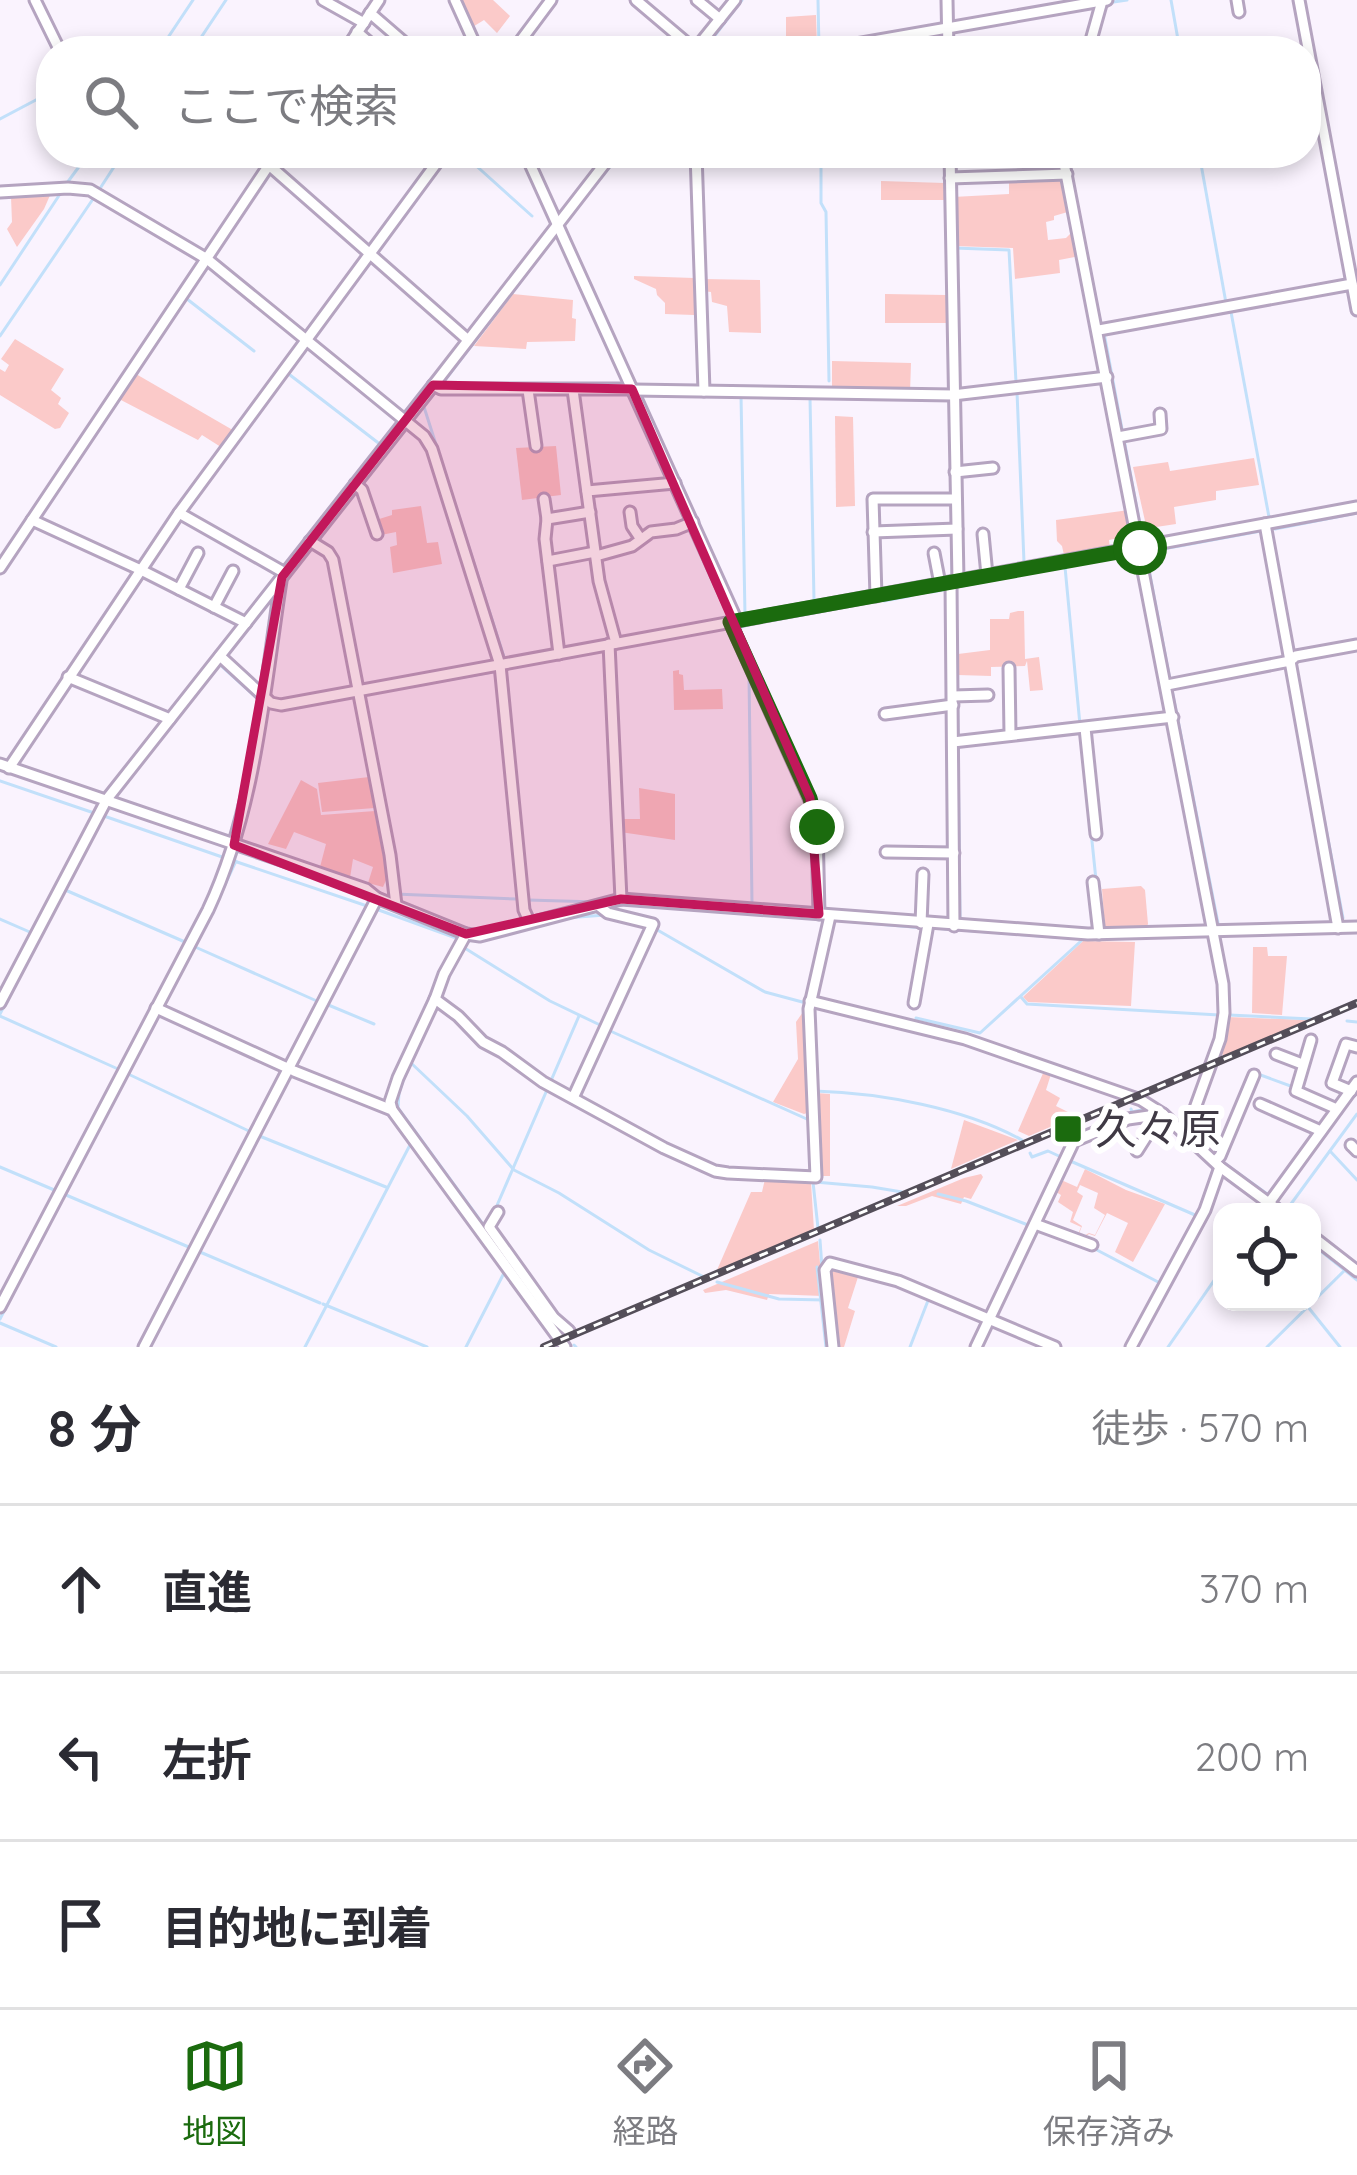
<!DOCTYPE html>
<html lang="ja">
<head>
<meta charset="utf-8">
<style>
	body { margin:0; font-family:Quicksand,"Noto Sans JP",sans-serif; background:#f7f7f7; color:#2b2b33 }
	.controls { position:absolute; right:36px; bottom:36px; display:grid; overflow:hidden; border-radius:24px; box-shadow:0 6px 18px #0003 }
	.controls button { width:108px; height:108px; display:grid; place-items:center; padding:0; border:0; border-bottom:3px solid #e1e1e2; background:#fff; color:#2b2b33; font:60px sans-serif }
	.stop { position:absolute; width:36px; height:36px; margin:-27px; border:9px solid #1b6b0e; border-radius:50%; background:#fff }
	.stop.end { background:#1b6b0e; border-color:#fff; box-shadow:0 3px 12px #0008 }
	.list { margin:0; padding:0; list-style:none }
	h2 { display:flex; justify-content:space-between; align-items:center; height:156px; margin:0; padding:0 48px; font-size:51px }
	h2 small { font-size:39px; font-weight:400; color:#7c7c81 }
	.list li { display:grid; grid-template-columns:78px 1fr auto; gap:36px; align-items:center; box-sizing:border-box; height:168px; padding:0 48px; border-top:3px solid #e1e1e2 }
	.list b { display:block; font-size:45px; white-space:nowrap }
	.list em { font-size:39px; font-style:normal; color:#7c7c81 }
	.icon { flex:none; width:66px; height:66px; fill:none; stroke:currentColor; stroke-width:2; stroke-linecap:round; stroke-linejoin:round }
	.map { position:relative; flex:none; width:1357px; height:1347px; overflow:hidden }
	.search { position:absolute; background:#fff; box-shadow:0 6px 18px #0003; left:36px; right:36px; top:36px; height:132px; display:flex; align-items:center; gap:30px; box-sizing:border-box; padding:0 42px; border-radius:48px; color:#7c7c81; font-size:45px }
	.sheet { height:660px; background:#fff }
	nav { display:flex; justify-content:space-around; align-items:center; box-sizing:border-box; height:168px; border-top:3px solid #e1e1e2; background:#fff; font-size:33px; color:#7c7c81 }
	nav a { display:grid; justify-items:center; gap:6px }
	nav .on { color:#1b6b0e }
	.map>svg:first-child { display:block }
	.green { fill:#fbcac9; fill-rule:evenodd }
	.lines { fill:none; stroke-linecap:round; stroke-linejoin:round }
	.stream { stroke:#c2e0fa; stroke-width:3 }
	.minor-casing { stroke:#b5a4c0; stroke-width:15 }
	.minor { stroke:#fff; stroke-width:9 }
	.rail-casing { stroke:#544e59; stroke-width:8 }
	.rail { stroke:#fff; stroke-width:3; stroke-dasharray:9; stroke-linecap:butt }
	.route { stroke:#1b6b0e; stroke-width:15 }
	.marked { fill:#c2185b; fill-opacity:0.2; stroke:#c2185b; stroke-width:9; stroke-linejoin:round }
	.poi-dot { fill:#1b6b0e; stroke:#fff; stroke-width:4.5 }
	.labels { text-anchor:middle; stroke-width:12; stroke-linejoin:round; paint-order:stroke }
	.poi-label { font-size:42px; fill:#3f3944; stroke:#fff; text-anchor:start }
</style>
</head>
<body>
<div class="map">
<svg width="1357" height="1347" viewBox="0 0 1357 1347">
	<rect width="100%" height="100%" fill="#faf3fe"/>
	<!-- green -->
	<g class="green">
		<path d="M458 0H493L510 16 497 33 484 20 471 28Z"/>
		<path d="M816 15 817 48 786 51V17Z"/>
		<path d="M1065 176 1071 211 1054 216V220L1046 222 1048 240 1066 238 1070 234V230L1075 227 1080 256 1059 260 1060 273 1015 279 1013 248 954 246 953 197 1009 194V178Z"/>
		<path d="M881 181 945 183V200H881Z"/>
		<path d="M51 193 44 209 17 247 7 229 12 222 11 197Z"/>
		<path d="M634 276 694 278V315L665 314V303L657 295 656 289 634 279Z"/>
		<path d="M702 279 760 280 761 333 729 332 727 306 712 302 711 292 703 291Z"/>
		<path d="M513 294 573 300 572 318 576 319 575 341 527 342 526 349 474 346Z"/>
		<path d="M885 294 946 295 947 323H885Z"/>
		<path d="M15 339 64 369 51 390 61 398 58 404 69 413 60 428 55 429 0 395V369L5 372 9 365 1 359Z"/>
		<path d="M832 361 911 363 910 393 832 391Z"/>
		<path d="M136 374 231 429 234 432 224 449 202 435 198 440 119 399Z"/>
		<path d="M835 416 853 417 855 506 836 507Z"/>
		<path d="M556 446 561 495 522 500 516 448Z"/>
		<path d="M1254 458 1259 485 1216 491V500L1174 507 1176 524 1143 529 1141 522 1145 521 1133 467 1168 462 1170 471Z"/>
		<path d="M421 506 427 543 438 542 442 564 393 573 390 547 397 545 396 532 381 535 376 520 392 515V510Z"/>
		<path d="M1129 510 1133 535 1109 540 1110 549 1064 555 1062 546 1057 541 1056 520Z"/>
		<path d="M1018 611H1024L1025 659 1039 657 1043 690 1030 691 1027 661 1025 666 991 667V676L958 675V654L990 650V619H1009L1010 613Z"/>
		<path d="M679 670V674L683 675 684 690 722 689 723 709 674 710 673 671Z"/>
		<path d="M369 777 375 808 322 812 318 783Z"/>
		<path d="M301 780 317 789 321 815 375 811 387 878 383 887 368 883 373 867 353 859 350 878 320 867 326 844 294 832 286 849 268 844Z"/>
		<path d="M639 788 675 794V840L620 832V819H640Z"/>
		<path d="M1141 886 1145 890 1148 924 1146 928 1105 929 1102 889Z"/>
		<path d="M1083 941 1135 942 1131 1006 1028 1002 1023 997Z"/>
		<path d="M1253 947H1267L1268 956H1287L1282 1015 1252 1013Z"/>
		<path d="M803 1012 807 1113 804 1114 773 1102 798 1059 796 1022Z"/>
		<path d="M1227 1017 1308 1020 1224 1056 1222 1054 1217 1057 1223 1044Z"/>
		<path d="M1044 1071 1051 1074 1046 1090 1060 1098 1056 1106 1076 1116 1029 1136 1018 1131Z"/>
		<path d="M816 1093 830 1094V1176H820Z"/>
		<path d="M964 1120 1018 1140 951 1169Z"/>
		<path d="M1085 1169 1126 1190 1165 1204 1133 1262 1115 1252 1128 1223 1107 1213 1095 1236 1089 1234 1082 1239 1077 1237 1081 1227 1070 1222 1073 1212 1058 1202 1061 1195 1053 1190 1059 1179 1077 1187ZM1080 1185 1098 1193 1094 1208 1105 1215 1095 1235 1089 1233 1082 1237 1078 1236 1082 1226 1073 1220 1083 1196 1077 1192Z"/>
		<path d="M981 1174 983 1177 971 1199 964 1197 961 1204 932 1196 906 1206H897L964 1178Z"/>
		<path d="M765 1179 811 1183 814 1230 717 1270 751 1192H762Z"/>
		<path d="M818 1241 823 1296 769 1294 767 1300 726 1290 705 1293 703 1290Z"/>
		<path d="M828 1270 858 1277 848 1308 855 1311 844 1347H836Z"/>
	</g>
	<g class="lines">
		<!-- stream -->
		<g class="stream">
			<path d="M818 0 819 49"/>
			<path d="M1171 0 1180 51"/>
			<path d="M1107 3 1127 0"/>
			<path d="M1098 32 1107 3"/>
			<path d="M905 40 943 34"/>
			<path d="M159 51 193 0"/>
			<path d="M192 51 226 0"/>
			<path d="M520 51 557 0"/>
			<path d="M703 51 742 0"/>
			<path d="M0 119 51 92"/>
			<path d="M462 153 532 216"/>
			<path d="M821 153V203L826 212 829 381"/>
			<path d="M1067 153 1101 325"/>
			<path d="M1199 153 1226 303"/>
			<path d="M67 183 89 153"/>
			<path d="M99 190 123 153"/>
			<path d="M569 217 621 153"/>
			<path d="M954 248 1009 250 1016 382"/>
			<path d="M947 253 948 291"/>
			<path d="M214 257 268 174"/>
			<path d="M1357 273V283"/>
			<path d="M0 285 62 191"/>
			<path d="M696 294 698 356"/>
			<path d="M187 299 254 351"/>
			<path d="M183 301 209 265"/>
			<path d="M1231 312 1269 517"/>
			<path d="M1106 333H1104L1143 541"/>
			<path d="M0 336 93 199"/>
			<path d="M290 375 381 445"/>
			<path d="M442 384 557 234"/>
			<path d="M1017 392 1024 562"/>
			<path d="M471 394H569"/>
			<path d="M579 394H629"/>
			<path d="M741 395 745 615"/>
			<path d="M950 397 951 435"/>
			<path d="M810 398 814 600"/>
			<path d="M425 405 435 392"/>
			<path d="M424 407 504 657"/>
			<path d="M951 451 952 495"/>
			<path d="M226 457 362 272"/>
			<path d="M361 484 378 463"/>
			<path d="M952 505V525"/>
			<path d="M1275 529 1357 513"/>
			<path d="M952 535V575"/>
			<path d="M1146 554 1170 680"/>
			<path d="M1065 567 1261 531"/>
			<path d="M1013 576 1065 567 1080 725"/>
			<path d="M957 587 978 583"/>
			<path d="M932 592 948 589"/>
			<path d="M884 601 910 596"/>
			<path d="M956 607 958 736"/>
			<path d="M769 621 829 610"/>
			<path d="M758 622 738 628 760 677"/>
			<path d="M511 667 726 628"/>
			<path d="M506 670 523 853"/>
			<path d="M752 674 749 675 752 903"/>
			<path d="M203 684 219 664 259 700"/>
			<path d="M1172 690 1218 923"/>
			<path d="M771 702 815 799 821 826"/>
			<path d="M1302 702 1343 918"/>
			<path d="M290 708 498 671"/>
			<path d="M958 745 960 917"/>
			<path d="M0 781 94 813"/>
			<path d="M1089 812 1096 880"/>
			<path d="M104 816 225 858"/>
			<path d="M237 862 370 907"/>
			<path d="M63 889 185 942"/>
			<path d="M395 894 517 899"/>
			<path d="M528 900 597 902"/>
			<path d="M617 904 810 918"/>
			<path d="M376 909 467 942"/>
			<path d="M213 910 236 861"/>
			<path d="M566 918 605 915"/>
			<path d="M0 919 32 933"/>
			<path d="M832 920 924 928"/>
			<path d="M654 928 765 992 806 1003"/>
			<path d="M933 928 1082 939 1357 932"/>
			<path d="M193 946 319 1002"/>
			<path d="M463 947 550 1001 600 1025"/>
			<path d="M812 975 817 955"/>
			<path d="M1021 997 1027 1004 1219 1015"/>
			<path d="M326 1004 374 1024"/>
			<path d="M163 1006 178 977"/>
			<path d="M0 1014 18 978"/>
			<path d="M1229 1015 1311 1019"/>
			<path d="M0 1016 118 1069"/>
			<path d="M916 1018 980 1033 1081 941"/>
			<path d="M1347 1021 1357 1022"/>
			<path d="M608 1030 809 1120"/>
			<path d="M145 1040 160 1012"/>
			<path d="M806 1044 810 1130"/>
			<path d="M504 1059 525 1074"/>
			<path d="M410 1062 467 1116 514 1170 559 1193 649 1250 702 1276"/>
			<path d="M407 1069 399 1093 398 1108 485 1227"/>
			<path d="M126 1073 251 1132"/>
			<path d="M1255 1073 1296 1088"/>
			<path d="M815 1091C881 1093 964 1108 1022 1140"/>
			<path d="M1131 1109 1132 1112 1146 1109"/>
			<path d="M1169 1114 1224 1163 1270 1196"/>
			<path d="M257 1135 386 1187"/>
			<path d="M1330 1151 1357 1180"/>
			<path d="M1030 1153 1032 1157 1048 1151 1061 1157"/>
			<path d="M1068 1160 1195 1215"/>
			<path d="M1291 1165 1314 1134"/>
			<path d="M0 1167 191 1248"/>
			<path d="M785 1180 813 1182"/>
			<path d="M813 1182 818 1228"/>
			<path d="M815 1182 872 1187 902 1192"/>
			<path d="M70 1184 96 1134"/>
			<path d="M1245 1191 1272 1212"/>
			<path d="M938 1194 966 1201 1028 1225"/>
			<path d="M1277 1202 1290 1212"/>
			<path d="M1288 1208 1357 1114"/>
			<path d="M495 1210 579 1016"/>
			<path d="M1199 1213 1214 1167"/>
			<path d="M1312 1229 1351 1261"/>
			<path d="M820 1240 822 1268"/>
			<path d="M1312 1244 1357 1280"/>
			<path d="M1095 1249 1160 1283"/>
			<path d="M200 1252 320 1303"/>
			<path d="M817 1267 826 1347"/>
			<path d="M717 1282 779 1299 824 1300"/>
			<path d="M323 1304 427 1347"/>
			<path d="M1308 1307 1340 1347"/>
			<path d="M0 1319 48 1224"/>
			<path d="M0 1323 56 1347"/>
			<path d="M574 1345 576 1347"/>
			<path d="M305 1347 411 1143"/>
			<path d="M466 1347 505 1271"/>
			<path d="M910 1347 929 1298"/>
			<path d="M1168 1347 1222 1269"/>
			<path d="M1267 1347 1345 1270"/>
		</g>
		<!-- minor casing -->
		<g class="minor-casing">
			<g id="minor">
				<path d="M35 0 60 51"/>
				<path d="M323 0 364 23"/>
				<path d="M455 0 478 51"/>
				<path d="M636 0 695 50"/>
				<path d="M697 0 720 19"/>
				<path d="M947 0 948 51"/>
				<path d="M1237 0 1239 12"/>
				<path d="M1299 0 1357 310"/>
				<path d="M370 13 414 51"/>
				<path d="M357 32 379 51"/>
				<path d="M345 51 379 0"/>
				<path d="M513 51 551 0"/>
				<path d="M694 51 735 0"/>
				<path d="M816 51 1107 0"/>
				<path d="M1088 51 1102 1"/>
				<path d="M525 153 737 621"/>
				<path d="M696 153 704 391"/>
				<path d="M950 153 958 580"/>
				<path d="M1062 153 1223 984 1224 1013 1220 1039 1186 1133"/>
				<path d="M269 165 468 340"/>
				<path d="M950 178 1067 174"/>
				<path d="M0 192 68 188 90 190 207 259 424 436 432 449 500 665 524 910 529 921"/>
				<path d="M1099 330 1352 284"/>
				<path d="M433 385 441 389H632"/>
				<path d="M528 390 536 446"/>
				<path d="M573 390 599 581 616 643"/>
				<path d="M633 390 953 395 1107 377"/>
				<path d="M1118 437 1161 429 1160 414"/>
				<path d="M955 472 993 468"/>
				<path d="M355 484 362 490 377 534"/>
				<path d="M587 491 675 483"/>
				<path d="M544 499 547 519"/>
				<path d="M630 512 632 526 640 538"/>
				<path d="M179 513 285 573"/>
				<path d="M32 520 141 570 246 623"/>
				<path d="M1265 524 1290 661"/>
				<path d="M873 532 957 529"/>
				<path d="M983 534 987 575"/>
				<path d="M310 541 328 552 333 560 390 855 396 905"/>
				<path d="M934 553 940 584"/>
				<path d="M596 556 632 546 651 532 676 529 693 522"/>
				<path d="M548 561 595 552"/>
				<path d="M0 568 277 153"/>
				<path d="M951 582 954 926"/>
				<path d="M179 589 198 553"/>
				<path d="M876 596 873 499H956"/>
				<path d="M214 607 233 571"/>
				<path d="M730 622 813 807 817 827 819 914"/>
				<path d="M609 644 621 899"/>
				<path d="M559 654 545 539 547 519 590 512"/>
				<path d="M220 656 271 703 281 705 1357 507"/>
				<path d="M1290 661 1296 656 1357 645"/>
				<path d="M1009 668 1010 735"/>
				<path d="M68 677 170 719"/>
				<path d="M1167 685 1290 661 1338 928"/>
				<path d="M953 696 988 695"/>
				<path d="M885 714 953 705"/>
				<path d="M1085 728 1096 834"/>
				<path d="M953 742 1173 717"/>
				<path d="M0 764 366 889 377 898 466 934 480 936 621 899 1088 934 1357 927"/>
				<path d="M9 768 179 513 444 153"/>
				<path d="M886 852 954 853"/>
				<path d="M1093 882 1099 934"/>
				<path d="M921 923 923 874"/>
				<path d="M435 999 458 1016 483 1042 502 1052 543 1082 664 1148 715 1171 728 1173 816 1177 809 1009 830 916"/>
				<path d="M810 1001 965 1039 1141 1100 1163 1114"/>
				<path d="M0 1003 107 799 439 378 613 153"/>
				<path d="M914 1003 928 924"/>
				<path d="M156 1008 294 1071 392 1110 565 1347"/>
				<path d="M1311 1040 1296 1091 1337 1109"/>
				<path d="M1276 1054 1302 1064"/>
				<path d="M1351 1091 1332 1083 1346 1044 1357 1047"/>
				<path d="M573 1098 653 924 608 913 599 906"/>
				<path d="M1260 1104 1321 1131"/>
				<path d="M392 1110 390 1102 398 1078 435 999 444 974 466 934"/>
				<path d="M1351 1145 1357 1151"/>
				<path d="M1137 1151 1156 1121 1155 1114"/>
				<path d="M1215 1161 1220 1156 1254 1075"/>
				<path d="M1269 1203 1357 1082"/>
				<path d="M498 1212 489 1227 554 1318 569 1331"/>
				<path d="M1035 1224 1092 1245"/>
				<path d="M1312 1236 1357 1271"/>
				<path d="M0 1307 208 910C256 808 264 691 281 581"/>
				<path d="M144 1347 377 898"/>
				<path d="M833 1347 825 1270 830 1263 898 1281 1055 1347"/>
				<path d="M976 1347 1074 1141 1128 1119 1163 1114 1220 1167 1281 1212"/>
				<path d="M1131 1347 1205 1210 1220 1167"/>
			</g>
		</g>
		<!-- minor -->
		<use href="#minor" class="minor"/>
		<!-- rail casing -->
		<g class="rail-casing">
			<path id="rail" d="M544 1347 1357 1003"/>
		</g>
		<!-- rail -->
		<use href="#rail" class="rail"/>
	</g>
	<g class="lines">
		<!-- route -->
		<path class="route" d="M817 827 810 798 730 622 1140 548"/>
	</g>
	<!-- marked area -->
	<path class="marked" d="M433 385 632 389 810 798 819 914 621 899 466 934 234 845 282 577Z"/>
	<!-- markers -->
	<rect class="poi-dot" x="1053" y="1114" width="30" height="30" rx="6"/>
	<g class="labels">
		<!-- poi labels -->
		<g class="poi-label">
			<text x="1095" y="1144">久々原</text>
		</g>
	</g>
</svg>
<div class="controls">
<button><svg class="icon" aria-label="locate" viewBox="0 0 24 24"><circle cx="12" cy="12" r="6"/><path d="M12 2v4M12 18v4M2 12h4M18 12h4"/></svg></button>
</div>
<div class="stop" style="left:1140px;top:548px"></div>
<div class="stop end" style="left:817px;top:827px"></div>
<div class="search"><svg class="icon" aria-label="search" viewBox="0 0 24 24"><circle cx="10" cy="10" r="6"/><path d="M15 15l6 6"/></svg>ここで検索</div>
</div>
<section class="sheet">
<h2>8 分<small>徒歩 · 570 m</small></h2>
<ul class="list">
<li><svg class="icon" aria-label="ahead" viewBox="0 0 24 24"><path d="M12 20V5M6 11l6-6 6 6"/></svg><div><b>直進</b></div><em>370 m</em></li>
<li><svg class="icon" aria-label="left" viewBox="0 0 24 24"><path d="M17 20v-9H6M10 6l-5 5 5 5"/></svg><div><b>左折</b></div><em>200 m</em></li>
<li><svg class="icon" aria-label="arrive" viewBox="0 0 24 24"><path d="M6 21V4h12l-3 4 3 4H6"/></svg><div><b>目的地に到着</b></div></li>
</ul>
</section>
<nav>
<a class="on"><svg class="icon" aria-label="map" viewBox="0 0 24 24"><path d="M3 6l6-2 6 2 6-2v14l-6 2-6-2-6 2zM9 4v14M15 6v14"/></svg>地図</a>
<a><svg class="icon" aria-label="directions" viewBox="0 0 24 24"><path d="M12 3l9 9-9 9-9-9zM9 14v-3h6M13 9l2 2-2 2"/></svg>経路</a>
<a><svg class="icon" aria-label="saved" viewBox="0 0 24 24"><path d="M7 4h10v16l-5-4-5 4z"/></svg>保存済み</a>
</nav>
</body>
</html>
